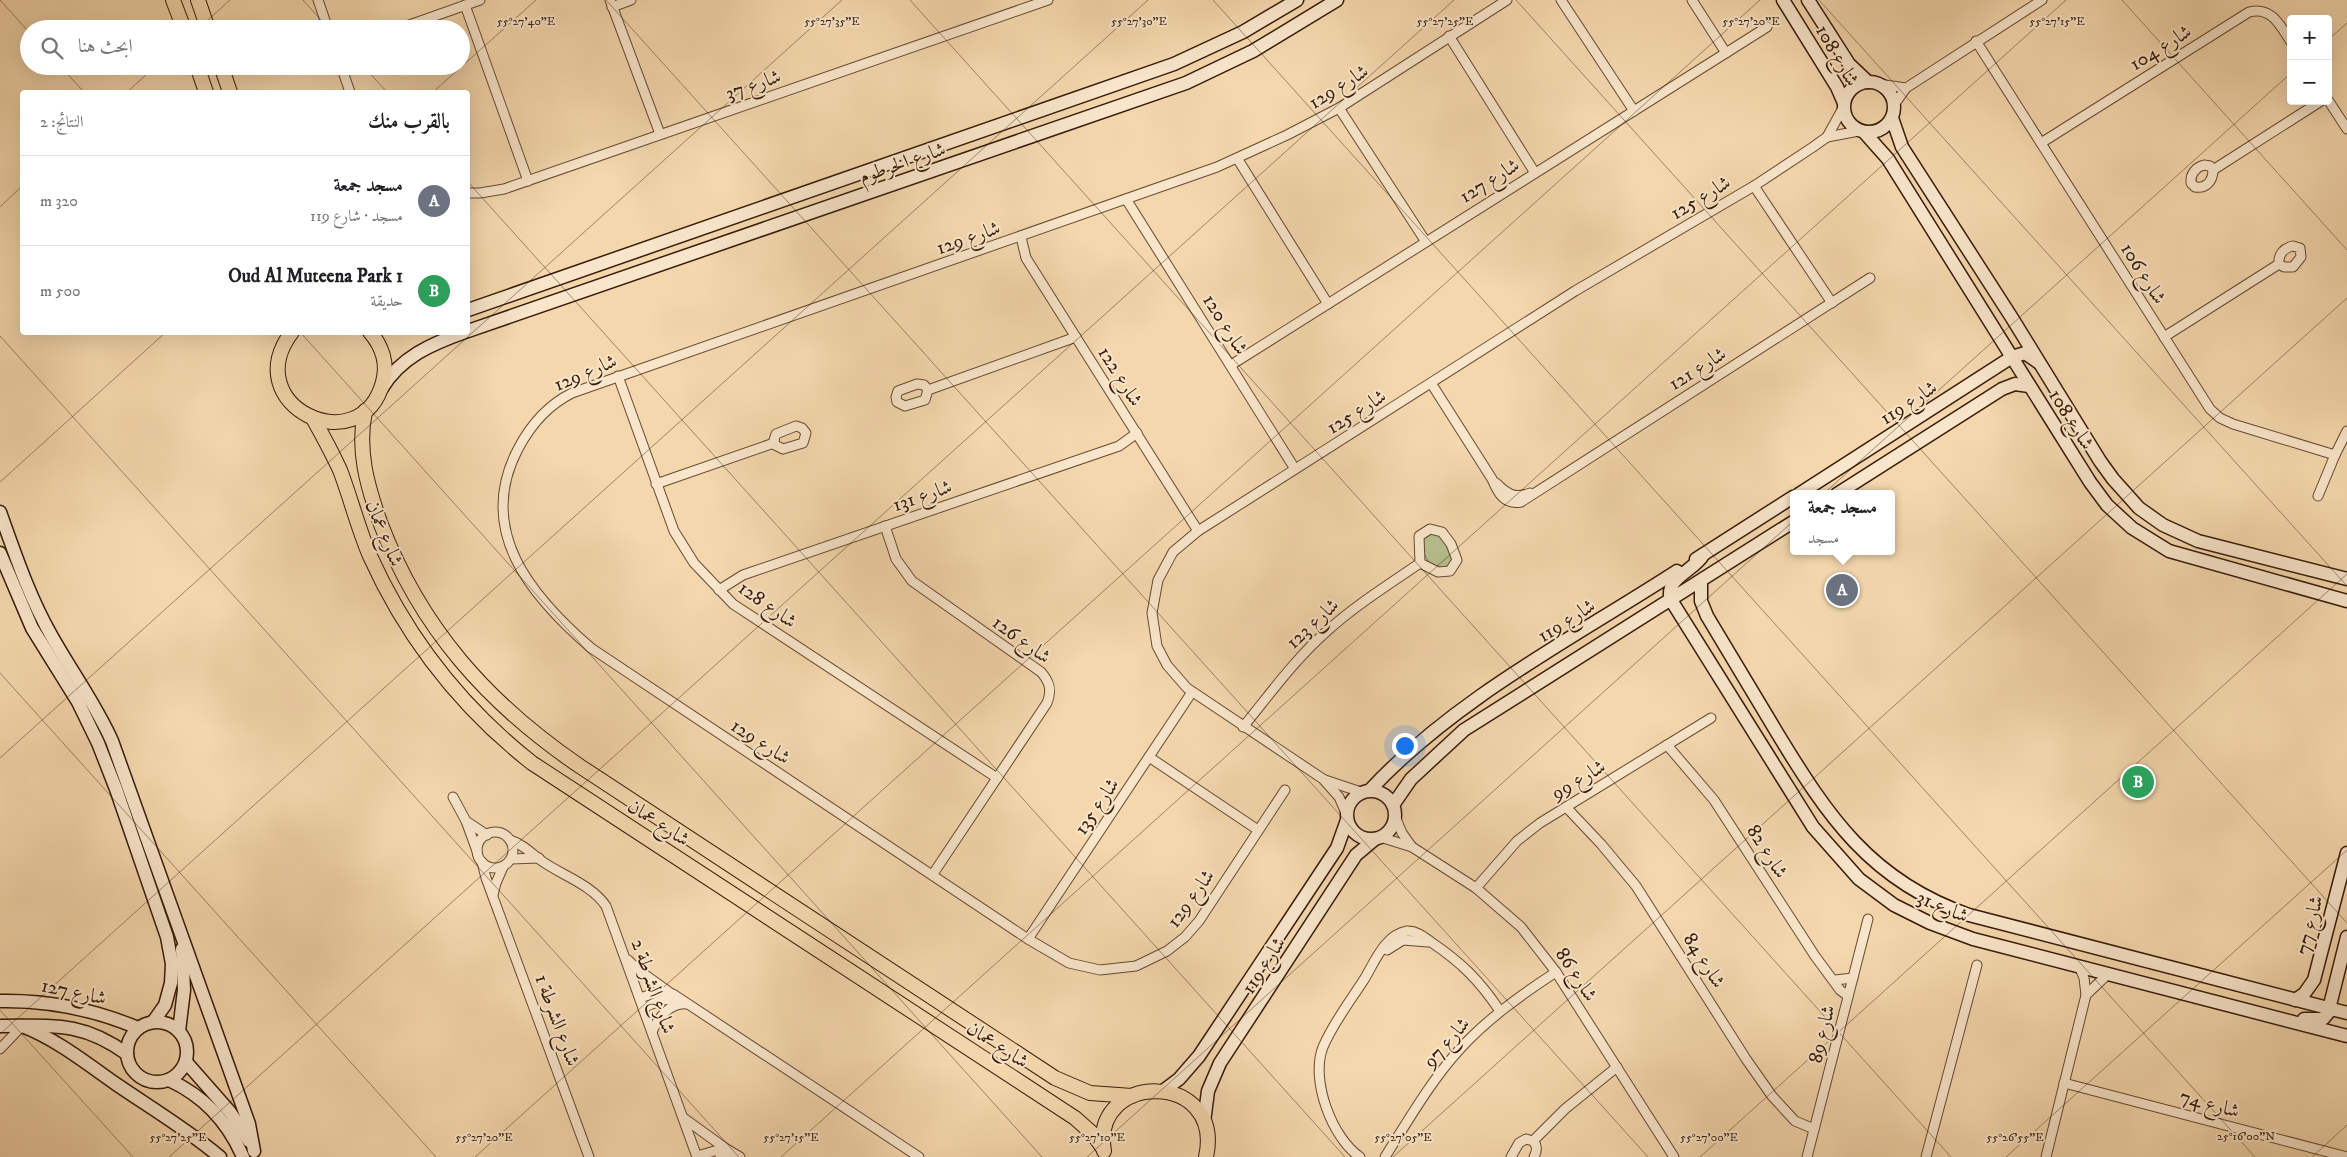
<!DOCTYPE html>
<html lang="ar">
<head>
<meta charset="utf-8">
<style>
	body { margin:0; font-family:"IM FELL DW Pica",Amiri,serif; background:#f2f2f2; color:#202124; direction:rtl }
	.controls { position:absolute; right:15px; top:15px; display:grid; overflow:hidden; border-radius:5px; box-shadow:0 5px 20px #0002 }
	.controls button { width:45px; height:45px; display:grid; place-items:center; padding:0; border:0; border-bottom:1px solid #e0e0e0; background:#fff; color:#202124; font:25px sans-serif }
	.you { position:absolute; left:1404px; top:745px; width:18px; height:18px; margin:-12px; border:4px solid #fff; border-radius:50%; background:#1a73e8; box-shadow:0 0 0 8px #1a73e833 }
	.badge { display:grid; place-items:center; width:32px; height:32px; border-radius:50%; background:#0b8043; color:#fff; font-size:16px; font-weight:700 }
	.pin { position:absolute; translate:-50% -50%; border:2px solid #fff; box-shadow:0 1px 5px #0006 }
	.popup { position:absolute; left:1790px; top:490px; width:105px; height:65px; box-sizing:border-box; display:grid; place-content:center; border-radius:5px; background:#fff; filter:drop-shadow(0 1px 4px #0005); font-size:16px; white-space:nowrap; color:#757577 }
	.popup b { font-size:19px; color:#202124 }
	.popup::after { content:''; position:absolute; left:50%; top:100%; margin-left:-10px; border:10px solid transparent; border-top-color:#fff }
	.list { margin:0; padding:0; list-style:none }
	h2 { display:flex; justify-content:space-between; align-items:center; height:65px; margin:0; padding:0 20px; font-size:21px }
	h2 small { font-size:16px; font-weight:400; color:#757577 }
	.list li { display:grid; grid-template-columns:32px 1fr auto; gap:15px; align-items:center; box-sizing:border-box; height:90px; padding:0 20px; border-top:1px solid #e0e0e0 }
	.list b { display:block; font-size:19px; white-space:nowrap }
	.list p { margin:0; font-size:16px; white-space:nowrap; color:#757577 }
	.list em { font-size:16px; font-style:normal; color:#757577 }
	.icon { flex:none; width:28px; height:28px; fill:none; stroke:currentColor; stroke-width:2; stroke-linecap:round; stroke-linejoin:round }
	.map { position:relative; flex:none; width:2347px; height:1157px; overflow:hidden; direction:ltr }
	.search { position:absolute; background:#fff; box-shadow:0 5px 20px #0002; left:20px; top:20px; width:450px; height:55px; display:flex; align-items:center; gap:12px; box-sizing:border-box; padding:0 18px; border-radius:28px; color:#757577; font-size:19px }
	.panel { position:absolute; background:#fff; box-shadow:0 5px 20px #0002; left:20px; top:90px; width:450px; height:245px; border-radius:5px; direction:rtl }
	.map>svg:first-child { display:block }
	.green { fill:#b6bf8e; stroke:#766c4a }
	.lines { fill:none; stroke-linecap:round; stroke-linejoin:round }
	.street-casing { stroke:#664930; stroke-width:11 }
	.secondary-casing { stroke:#371a07; stroke-width:15 }
	.primary-casing { stroke:#371a07; stroke-width:16 }
	.street { stroke:#f8e5ca; stroke-width:9 }
	.secondary { stroke:#f8e5ca; stroke-width:12 }
	.primary { stroke:#f4d7ad; stroke-width:14 }
	.ticks { fill:none; stroke:#371a07; stroke-width:1; stroke-opacity:0.45 }
	.labels { text-anchor:middle; stroke-width:4; stroke-linejoin:round; paint-order:stroke }
	.street-label { font-size:20px; fill:#371a07; stroke:#f8e5ca }
	.ticks-label { font-size:12px; text-anchor:middle; fill:#371a07; stroke:#f8e5ca; stroke-width:4; stroke-linejoin:round; paint-order:stroke }
</style>
</head>
<body>
<div class="map">
<svg width="2347" height="1157" viewBox="0 0 2347 1157">
	<rect width="100%" height="100%" fill="#f4d7ad"/>
	<filter id="stains"><feTurbulence type="fractalNoise" baseFrequency=".004" numOctaves="4"/><feColorMatrix values="0 0 0 0 .2 0 0 0 0 .09 0 0 0 0 .02 0 0 0 .5 -.17"/></filter>
	<radialGradient id="worn" r=".72"><stop offset=".6" stop-color="#630" stop-opacity="0"/><stop offset="1" stop-color="#630" stop-opacity=".3"/></radialGradient>
	<!-- green -->
	<path class="green" d="M1433 532C1444 538 1454 551 1451 564L1445 569 1431 566C1423 552 1413 540 1433 532Z"/>
	<g class="lines">
		<!-- street casing -->
		<g class="street-casing">
			<g id="street">
				<path d="M318 0 328 29"/>
				<path d="M610 0 660 134"/>
				<path d="M1561 0 1634 111"/>
				<path d="M1692 0 1726 53"/>
				<path d="M465 5 528 181"/>
				<path d="M612 7 631 0"/>
				<path d="M398 29 480 0"/>
				<path d="M1449 36 1535 173"/>
				<path d="M1976 41 2210 409 2220 418 2233 424 2335 455"/>
				<path d="M341 66 350 92"/>
				<path d="M1878 84 1906 88"/>
				<path d="M2328 100 2347 129"/>
				<path d="M1894 105 1906 88 2042 0"/>
				<path d="M1339 108 1426 242"/>
				<path d="M1827 137 1859 131"/>
				<path d="M2041 143 2249 12C2271 6 2280 25 2291 42"/>
				<path d="M1237 158 1328 304"/>
				<path d="M2204 165 2210 166 2213 170C2213 181 2206 189 2195 187L2191 183C2190 174 2196 167 2204 165Z"/>
				<path d="M2213 170 2321 101"/>
				<path d="M1754 186 1832 303"/>
				<path d="M468 193H480L504 189 1048 0"/>
				<path d="M1126 199 1295 469"/>
				<path d="M1021 237 1026 258 1198 531"/>
				<path d="M2293 246 2300 248 2301 257 2293 267H2284L2279 264C2278 254 2284 248 2293 246Z"/>
				<path d="M2164 337 2279 264"/>
				<path d="M1231 365 1767 27"/>
				<path d="M618 376 674 531 694 563 733 604 997 778"/>
				<path d="M1431 383 1492 479C1498 493 1504 505 1521 502L1870 278"/>
				<path d="M917 384 924 385 928 390 925 400 905 406 897 402 896 397 898 391Z"/>
				<path d="M928 390 1076 337"/>
				<path d="M796 426 802 428 806 433 803 443 783 449 775 445 774 440 776 434Z"/>
				<path d="M1496 483C1507 494 1515 499 1530 493"/>
				<path d="M656 484 774 443"/>
				<path d="M2318 496 2335 455 2347 431"/>
				<path d="M885 526 896 559 912 581 1041 672C1050 682 1052 691 1047 703L933 874"/>
				<path d="M1430 529 1442 532 1451 544 1457 560 1450 571 1438 572 1420 563 1419 536Z"/>
				<path d="M719 590 743 575 1119 446 1137 433"/>
				<path d="M1243 727C1270 694 1295 659 1327 631 1356 605 1388 585 1420 563"/>
				<path d="M1667 745 1714 800 1815 956 1840 990 1848 996"/>
				<path d="M1149 757 1258 830"/>
				<path d="M1325 780 1361 792"/>
				<path d="M1285 790 1199 921 1185 937 1167 951 1136 966 1100 970 1069 963 1028 939 591 648C532 597 475 531 518 449 530 426 548 405 572 393L1217 167 1287 135 1339 108 1507 0"/>
				<path d="M453 797 466 821 477 851"/>
				<path d="M1566 807 1601 844 1636 886 1746 1059 1772 1096 1795 1121 1814 1129"/>
				<path d="M1346 813 1339 797 1323 779 1187 688 1167 665 1157 646 1152 613 1158 580 1173 552 1198 531 1575 291 1754 186 1813 147 1827 137 1843 108"/>
				<path d="M1395 816 1402 833 1412 847"/>
				<path d="M466 821 487 835"/>
				<circle cx="495" cy="850" r="18"/>
				<path d="M1380 837 1412 847 1476 888 1521 927 1556 972 1674 1157"/>
				<path d="M510 840C522 844 529 851 539 859 560 875 590 883 606 906L697 1157"/>
				<path d="M511 859 539 858"/>
				<path d="M482 862 486 878 589 1157"/>
				<path d="M1476 888 1517 841 1540 823 1711 718"/>
				<path d="M493 895 496 883 503 867"/>
				<path d="M1028 939 1192 692"/>
				<path d="M1387 950 1403 940 1428 942"/>
				<path d="M628 960 637 969 669 992"/>
				<path d="M1835 980 1853 978"/>
				<path d="M2086 995 2108 974"/>
				<path d="M640 998 661 991 673 994 919 1157"/>
				<path d="M643 1008 661 1000 677 999"/>
				<path d="M652 1032C658 1018 670 1002 687 1004"/>
				<path d="M0 1049 22 1026"/>
				<path d="M2064 1083 2347 1157"/>
				<path d="M685 1119 725 1148"/>
				<path d="M1533 1141 1565 1109 1617 1067"/>
				<path d="M697 1156 725 1148 740 1157"/>
				<path d="M720 1157H739"/>
				<path d="M1360 1157C1332 1138 1310 1080 1323 1047 1333 1023 1351 1000 1365 978 1375 961 1385 935 1407 931 1417 931 1423 936 1431 942 1462 963 1479 980 1500 1011"/>
				<path d="M1385 1157C1408 1121 1430 1082 1459 1050 1487 1019 1521 995 1556 972"/>
				<path d="M1511 1157 1519 1143 1526 1139 1533 1141C1538 1146 1537 1151 1534 1157"/>
				<path d="M1807 1157 1868 919"/>
				<path d="M1926 1157 1977 965"/>
				<path d="M2046 1157 2086 995 2084 978 2079 966"/>
			</g>
		</g>
		<!-- secondary casing -->
		<g class="secondary-casing">
			<g id="secondary">
				<path d="M1783 0 1837 87 1844 103"/>
				<path d="M1808 0 1849 64 1868 82"/>
				<circle cx="1869" cy="107" r="25"/>
				<path d="M1892 118 1902 147 2012 318 2100 461 2113 479 2139 508 2163 525 2198 541 2347 579"/>
				<path d="M1864 132 1888 159 2090 482 2107 505 2132 528 2169 551 2347 601"/>
				<path d="M468 310 1174 64 1243 32 1297 0"/>
				<path d="M468 331 1186 83 1253 51 1337 0"/>
				<path d="M382 388C401 357 431 344 465 332"/>
				<path d="M1799 494 2012 357 2025 353 2038 362"/>
				<path d="M1837 494 2002 389 2015 384 2029 386"/>
				<path d="M0 512C15 554 29 596 51 635 71 671 95 703 112 741L249 1124 254 1151"/>
				<path d="M0 553 32 628 78 702 98 743 116 789 167 937 172 964 171 983 165 1005 153 1022"/>
				<path d="M1703 555C1694 571 1664 578 1671 600L1813 827 1859 879 1894 905 1930 923 1973 939 2347 1036"/>
				<path d="M1696 559 1793 497"/>
				<path d="M1701 582V601L1707 616C1730 655 1753 693 1776 731 1827 815 1870 881 1969 915L2347 1013"/>
				<path d="M1370 790C1456 698 1572 639 1677 571"/>
				<circle cx="1371" cy="815" r="24"/>
				<path d="M1393 805 1411 779 1464 730 1793 522"/>
				<path d="M2295 1000 2304 994 2314 980 2347 853"/>
				<path d="M0 1001C49 1000 93 1009 138 1028"/>
				<path d="M2304 1019H2323L2328 1013 2347 937"/>
				<circle cx="157" cy="1052" r="30"/>
				<path d="M0 1026C52 1026 82 1021 127 1054"/>
				<path d="M22 1026C56 1039 86 1063 116 1084 151 1108 188 1130 220 1157"/>
				<path d="M179 1031 184 990 182 949"/>
				<path d="M186 1062 230 1112 249 1141"/>
				<path d="M169 1080C204 1096 228 1122 243 1157"/>
				<path d="M1163 1091 1179 1079 1199 1056 1337 848 1347 820"/>
				<path d="M1204 1122 1208 1091 1220 1063 1356 855 1375 839"/>
			</g>
		</g>
		<!-- primary casing -->
		<g class="primary-casing">
			<g id="primary">
				<path d="M173 0 184 29"/>
				<path d="M198 0 208 29"/>
				<path d="M197 66 206 92"/>
				<path d="M221 66 230 92"/>
				<path d="M292 332C236 406 361 464 383 382 388 364 382 346 370 332"/>
				<path d="M365 411C357 450 367 485 380 522 420 628 488 704 581 767L1055 1078 1090 1093 1132 1096"/>
				<path d="M314 420C323 436 332 453 340 470 351 499 358 528 370 556 407 638 462 708 532 763L1075 1118 1093 1134 1103 1148"/>
				<path d="M1104 1151C1090 1071 1225 1070 1206 1157"/>
			</g>
		</g>
		<!-- street -->
		<use href="#street" class="street"/>
		<!-- secondary -->
		<use href="#secondary" class="secondary"/>
		<!-- primary -->
		<use href="#primary" class="primary"/>
	</g>
	<!-- ticks -->
	<path class="ticks" d="M0 0 29 32M303 0 329 29M606 0 1648 1157M910 0 1951 1157M1213 0 2255 1157M1516 0 2347 923M1819 0 2347 586M2122 0 2347 250M198 29 230 0M2328 40 2347 23M60 66 84 92M363 66 387 92M127 92 156 66M433 92 536 0M468 182 1345 1157M0 207 22 186M300 332 1042 1157M0 336 739 1157M0 482 166 332M0 673 436 1157M0 758 842 0M0 1010 133 1157M0 1034 1148 0M169 1157 1454 0M475 1157 1760 0M781 1157 2066 0M1087 1157 2291 73M1393 1157 2347 298M1700 1157 2347 574M2006 1157 2347 850M2312 1157 2347 1125"/>
	<g class="labels">
		<!-- street labels -->
		<g class="street-label">
			<text transform="translate(2160 47) rotate(-32)" y="7">شارع 104</text>
			<text transform="translate(1838 55) rotate(60)" y="7">شارع 108</text>
			<text transform="translate(753 84) rotate(-19)" y="7">شارع 37</text>
			<text transform="translate(1338 86) rotate(-32)" y="7">شارع 129</text>
			<text transform="translate(902 162) rotate(-19)" y="7">شارع الخرطوم</text>
			<text transform="translate(1489 180) rotate(-32)" y="7">شارع 127</text>
			<text transform="translate(1700 197) rotate(-31)" y="7">شارع 125</text>
			<text transform="translate(968 237) rotate(-19)" y="7">شارع 129</text>
			<text transform="translate(2144 273) rotate(58)" y="7">شارع 106</text>
			<text transform="translate(1226 324) rotate(58)" y="7">شارع 120</text>
			<text transform="translate(1697 368) rotate(-32)" y="7">شارع 121</text>
			<text transform="translate(585 372) rotate(-23)" y="7">شارع 129</text>
			<text transform="translate(1121 376) rotate(58)" y="7">شارع 122</text>
			<text transform="translate(1908 402) rotate(-33)" y="7">شارع 119</text>
			<text transform="translate(1356 411) rotate(-32)" y="7">شارع 125</text>
			<text transform="translate(2072 419) rotate(58)" y="7">شارع 108</text>
			<text transform="translate(922 495) rotate(-19)" y="7">شارع 131</text>
			<text transform="translate(385 533) rotate(68)" y="7">شارع عمان</text>
			<text transform="translate(768 604) rotate(35)" y="7">شارع 128</text>
			<text transform="translate(1566 620) rotate(-32)" y="7">شارع 119</text>
			<text transform="translate(1312 623) rotate(-43)" y="7">شارع 123</text>
			<text transform="translate(1022 639) rotate(36)" y="7">شارع 126</text>
			<text transform="translate(761 741) rotate(33)" y="7">شارع 129</text>
			<text transform="translate(1578 779) rotate(-31)" y="7">شارع 99</text>
			<text transform="translate(1096 806) rotate(-56)" y="7">شارع 135</text>
			<text transform="translate(659 822) rotate(33)" y="7">شارع عمان</text>
			<text transform="translate(1768 851) rotate(58)" y="7">شارع 82</text>
			<text transform="translate(1190 898) rotate(-54)" y="7">شارع 129</text>
			<text transform="translate(1943 906) rotate(23)" y="7">شارع 31</text>
			<text transform="translate(2309 925) rotate(-76)" y="7">شارع 77</text>
			<text transform="translate(1705 960) rotate(58)" y="7">شارع 84</text>
			<text transform="translate(1263 965) rotate(-57)" y="7">شارع 119</text>
			<text transform="translate(1577 974) rotate(57)" y="7">شارع 86</text>
			<text transform="translate(654 986) rotate(71)" y="7">شارع الشرطة 2</text>
			<text transform="translate(74 991) rotate(12)" y="7">شارع 127</text>
			<text transform="translate(558 1020) rotate(70)" y="7">شارع الشرطة 1</text>
			<text transform="translate(1821 1034) rotate(-76)" y="7">شارع 89</text>
			<text transform="translate(1446 1042) rotate(-49)" y="7">شارع 97</text>
			<text transform="translate(998 1044) rotate(33)" y="7">شارع عمان</text>
			<text transform="translate(2210 1103) rotate(15)" y="7">شارع 74</text>
		</g>
	</g>
	<g class="ticks-label">
		<text x="526" y="25">55°27'40"E</text>
		<text x="832" y="25">55°27'35"E</text>
		<text x="1139" y="25">55°27'30"E</text>
		<text x="1445" y="25">55°27'25"E</text>
		<text x="2057" y="25">55°27'15"E</text>
		<text x="1751" y="25">55°27'20"E</text>
		<text x="2246" y="1140">25°16'00"N</text>
		<text x="178" y="1141">55°27'25"E</text>
		<text x="484" y="1141">55°27'20"E</text>
		<text x="791" y="1141">55°27'15"E</text>
		<text x="1097" y="1141">55°27'10"E</text>
		<text x="1403" y="1141">55°27'05"E</text>
		<text x="1709" y="1141">55°27'00"E</text>
		<text x="2015" y="1141">55°26'55"E</text>
	</g>
	<rect width="100%" height="100%" filter="url(#stains)"/>
	<rect width="100%" height="100%" fill="url(#worn)"/>
</svg>
<div class="controls">
<button>+</button>
<button>−</button>
</div>
<div class="you"></div>
<div class="pin badge" style="left:1842px;top:590px;background:#6b7280">A</div>
<div class="popup"><b>مسجد جمعة</b>مسجد</div>
<div class="pin badge" style="left:2138px;top:782px;background:#2e9e5b">B</div>
<div class="search"><svg class="icon" aria-label="search" viewBox="0 0 24 24"><circle cx="10" cy="10" r="6"/><path d="M15 15l6 6"/></svg>ابحث هنا</div>
<section class="panel">
<h2>بالقرب منك<small>النتائج: 2</small></h2>
<ul class="list">
<li><span class="badge" style="background:#6b7280">A</span><div><b>مسجد جمعة</b><p>مسجد · شارع 119</p></div><em>320 m</em></li>
<li><span class="badge" style="background:#2e9e5b">B</span><div><b>Oud Al Muteena Park 1</b><p>حديقة</p></div><em>500 m</em></li>
</ul>
</section>
</div>
</body>
</html>
